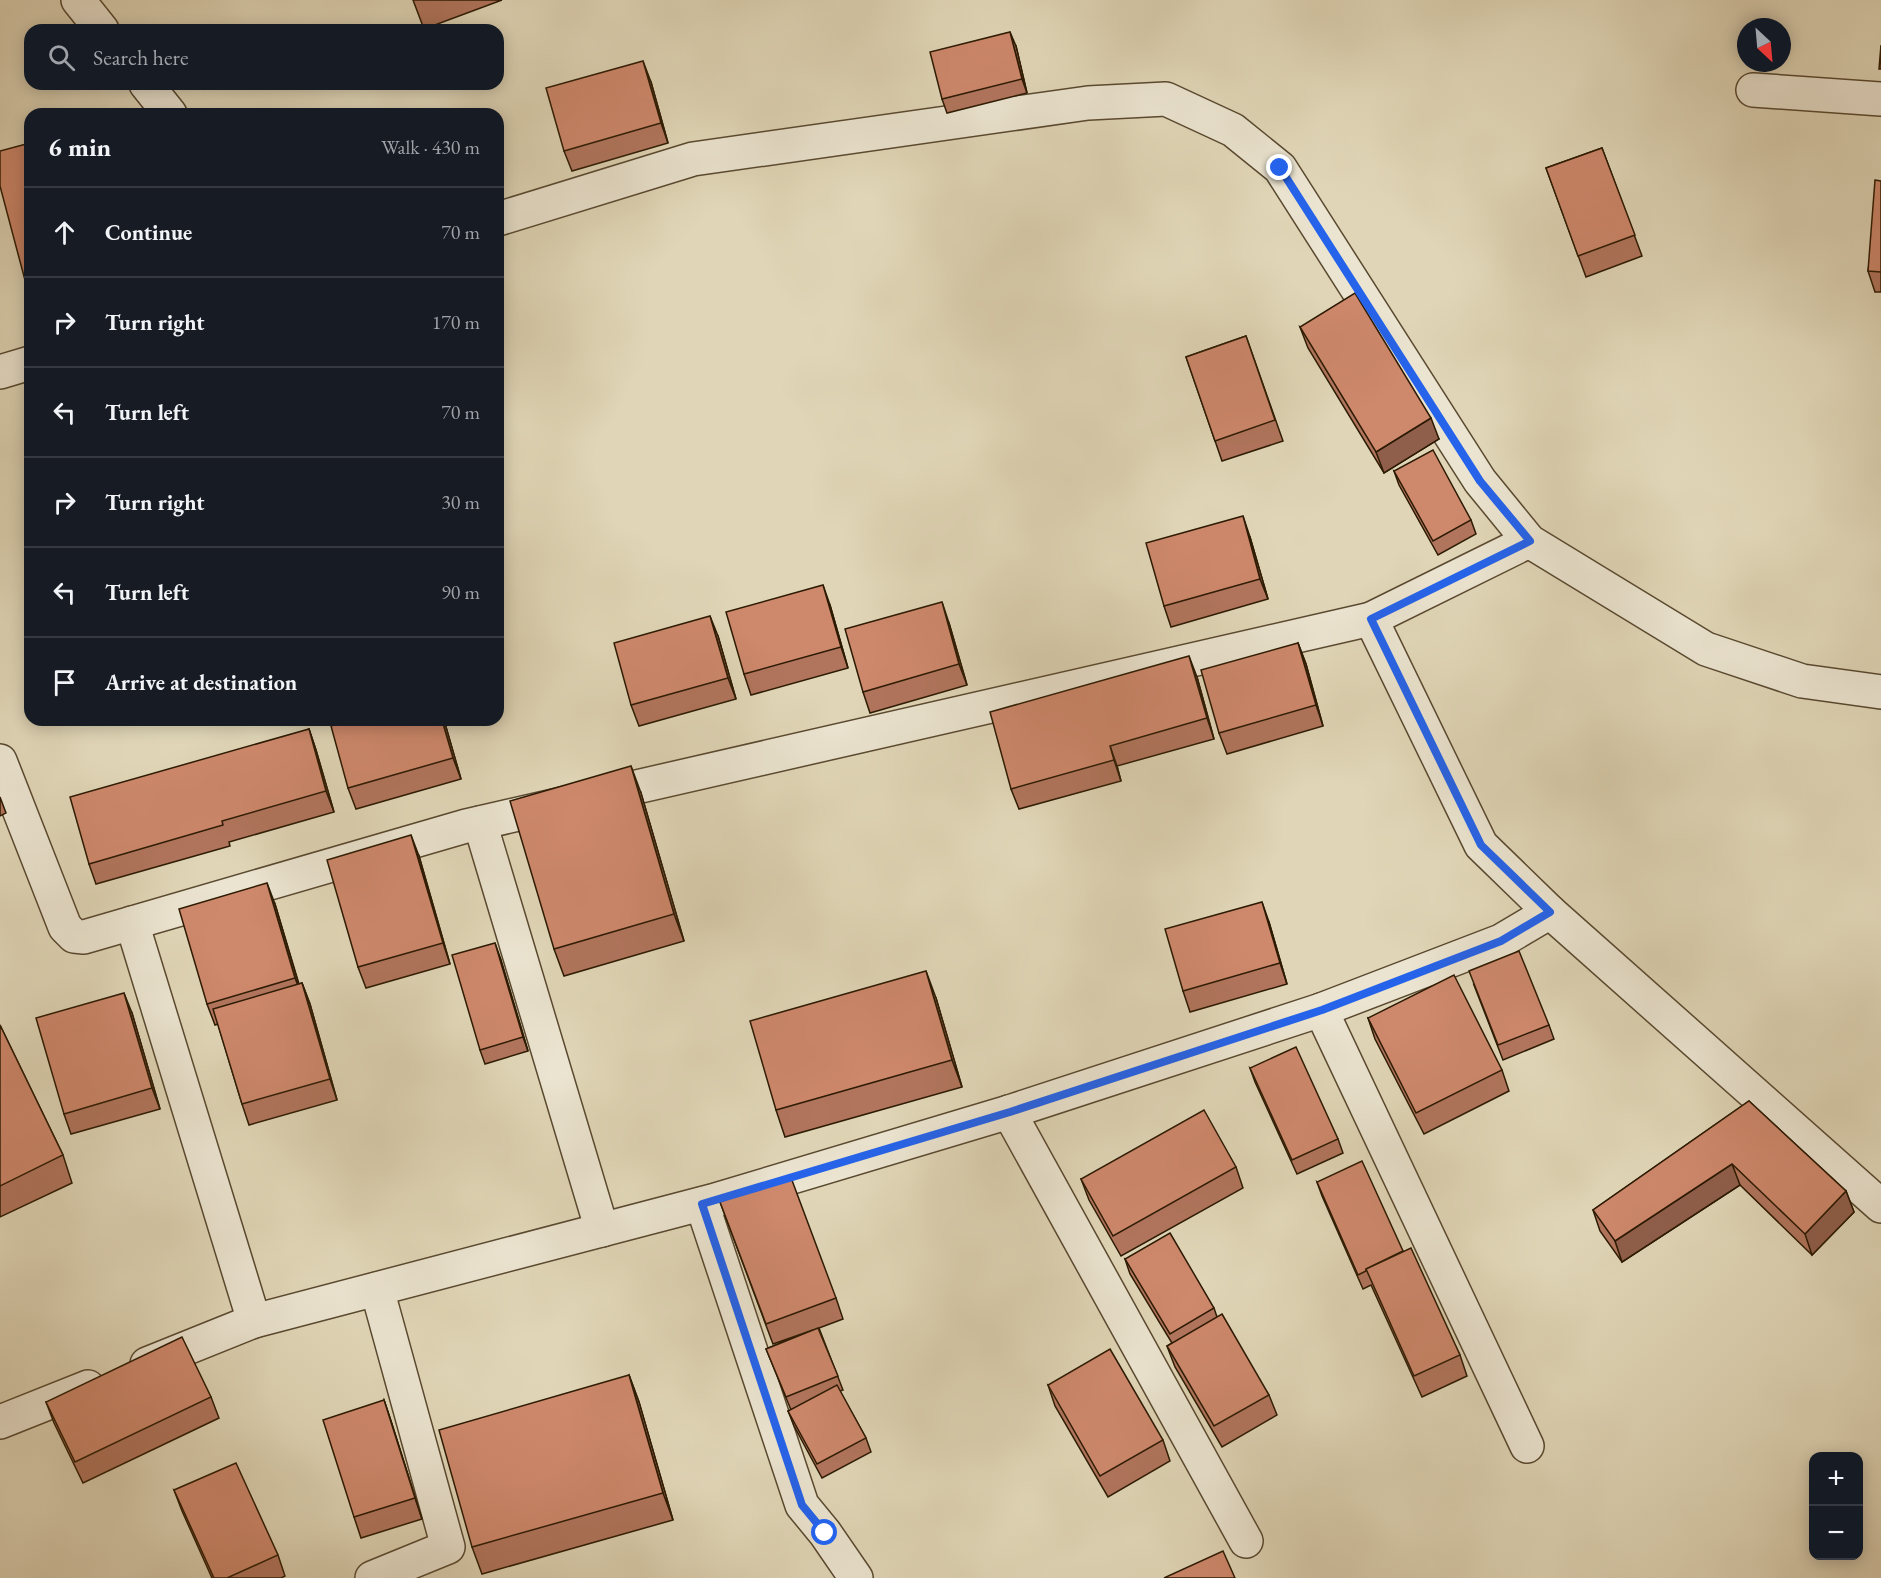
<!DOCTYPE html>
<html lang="en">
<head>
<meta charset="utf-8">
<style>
	body { margin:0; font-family:"EB Garamond",serif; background:#242831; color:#f1f3f6 }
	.controls { position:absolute; right:18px; bottom:18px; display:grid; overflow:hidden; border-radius:12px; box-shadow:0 3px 15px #0003 }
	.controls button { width:54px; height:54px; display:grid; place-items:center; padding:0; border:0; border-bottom:2px solid #363941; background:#171b24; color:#f1f3f6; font:30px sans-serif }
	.compass { position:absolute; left:1737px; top:18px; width:54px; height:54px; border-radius:50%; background:#171b24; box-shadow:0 3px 15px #0003; rotate:154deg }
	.stop { position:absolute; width:18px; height:18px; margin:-14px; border:4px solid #2563eb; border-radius:50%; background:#fff }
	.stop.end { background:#2563eb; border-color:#fff; box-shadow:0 2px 6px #0008 }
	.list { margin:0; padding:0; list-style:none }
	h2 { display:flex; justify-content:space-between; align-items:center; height:78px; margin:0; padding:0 24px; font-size:26px }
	h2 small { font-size:20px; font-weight:400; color:#9ea1a6 }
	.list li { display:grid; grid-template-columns:39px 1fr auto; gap:18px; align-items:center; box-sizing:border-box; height:90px; padding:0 24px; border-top:2px solid #363941 }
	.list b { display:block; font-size:22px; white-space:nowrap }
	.list em { font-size:20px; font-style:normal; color:#9ea1a6 }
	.icon { flex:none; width:33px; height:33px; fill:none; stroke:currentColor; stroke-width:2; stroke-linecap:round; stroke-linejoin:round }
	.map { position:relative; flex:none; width:1881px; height:1578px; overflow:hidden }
	.search { position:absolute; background:#171b24; box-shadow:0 3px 15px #0003; left:24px; top:24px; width:480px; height:66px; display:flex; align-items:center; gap:15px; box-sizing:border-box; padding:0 21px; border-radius:18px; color:#9ea1a6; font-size:22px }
	.panel { position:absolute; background:#171b24; box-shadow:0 3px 15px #0003; left:24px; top:108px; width:480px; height:618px; border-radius:18px }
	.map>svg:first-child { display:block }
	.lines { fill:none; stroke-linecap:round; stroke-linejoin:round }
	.minor-casing { stroke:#594930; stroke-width:36 }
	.minor { stroke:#ebe4d0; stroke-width:33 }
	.wall { fill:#b1755d; stroke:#2c1a03; stroke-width:1.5 }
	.shaded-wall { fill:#905f4c; stroke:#2c1a03; stroke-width:1.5 }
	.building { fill:#ce886c; stroke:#2c1a03; stroke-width:1.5 }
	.route { stroke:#2563eb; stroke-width:8 }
</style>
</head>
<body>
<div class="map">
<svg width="1881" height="1578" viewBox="0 0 1881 1578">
	<rect width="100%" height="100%" fill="#e0d6b7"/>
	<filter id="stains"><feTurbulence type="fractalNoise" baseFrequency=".00333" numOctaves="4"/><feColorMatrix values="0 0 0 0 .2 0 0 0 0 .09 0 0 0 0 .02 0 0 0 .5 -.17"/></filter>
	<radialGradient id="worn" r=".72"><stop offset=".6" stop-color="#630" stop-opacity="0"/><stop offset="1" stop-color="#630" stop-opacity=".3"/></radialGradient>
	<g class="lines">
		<!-- minor casing -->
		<g class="minor-casing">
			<g id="minor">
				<path d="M78 0 102 30"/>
				<path d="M146 84 170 114"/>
				<path d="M1753 90 1881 99"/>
				<path d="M498 219 693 159 1088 103 1166 99 1233 130 1280 168 1480 481 1529 541 1706 649 1802 681 1881 692"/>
				<path d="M0 372 30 363"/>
				<path d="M0 761 65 927 74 936 84 937 466 826 1371 619 1529 541"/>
				<path d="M480 823 602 1230"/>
				<path d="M1550 912 1881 1206"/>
				<path d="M132 923 254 1321"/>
				<path d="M1321 1010 1527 1446"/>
				<path d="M1009 1112 1246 1541"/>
				<path d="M702 1204 802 1505 825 1533 856 1578"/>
				<path d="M147 1364 254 1321 712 1201 1009 1112 1321 1010 1501 941 1550 912 1481 845 1371 619"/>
				<path d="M0 1422 88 1387"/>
				<path d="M372 1578 448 1547 377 1289"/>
			</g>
		</g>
		<!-- minor -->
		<use href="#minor" class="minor"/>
	</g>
	<!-- wall -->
	<g class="wall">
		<path d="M413 0H502L424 29Z"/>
		<path d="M1016 46 1027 93 947 113 942 99Z"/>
		<path d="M651 82 668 143 572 171 564 151Z"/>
		<path d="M1602 148 1642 256 1586 277 1546 168Z"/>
		<path d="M1881 181V292H1875L1868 271Z"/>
		<path d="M1300 327 1439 439 1384 473 1308 348Z"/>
		<path d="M1246 336 1283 441 1222 461 1186 357Z"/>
		<path d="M1394 471 1471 520 1476 534 1438 555 1399 485Z"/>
		<path d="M1250 537 1268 599 1171 627 1164 606Z"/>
		<path d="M830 605 848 668 751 695 744 674Z"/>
		<path d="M949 623 967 685 870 713 863 692Z"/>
		<path d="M718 636 736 699 639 726 631 705Z"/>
		<path d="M1298 643 1306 664 1323 726 1227 754 1219 733Z"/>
		<path d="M1197 677 1214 739 1117 766 1121 781 1019 809 1011 789Z"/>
		<path d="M444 720 461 779 356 809 348 788Z"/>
		<path d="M309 729 316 750 334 812 229 842 230 846 96 884 89 864Z"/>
		<path d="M641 793 684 941 564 976 554 949Z"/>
		<path d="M0 797 6 813 0 816Z"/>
		<path d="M419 856 450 964 366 988 358 967Z"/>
		<path d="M275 904 299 984 302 983 310 1004 337 1100 249 1125 242 1104 218 1024 215 1025 207 1004Z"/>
		<path d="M1269 922 1287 984 1190 1012 1183 991Z"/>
		<path d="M500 957 528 1051 485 1064 480 1050Z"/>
		<path d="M1474 985 1549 1025 1554 1039 1503 1060Z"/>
		<path d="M936 998 962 1087 785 1137 776 1110Z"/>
		<path d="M132 1013 160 1109 71 1134 64 1114Z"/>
		<path d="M1368 1018 1502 1070 1509 1091 1424 1134 1375 1039Z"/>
		<path d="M0 1025 63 1155 72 1183 0 1217Z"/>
		<path d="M1250 1068 1338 1139 1343 1153 1297 1174 1255 1082Z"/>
		<path d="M1749 1101 1846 1191 1854 1212 1812 1255 1740 1185 1622 1262 1600 1231 1593 1210Z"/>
		<path d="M1236 1167 1243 1188 1121 1256 1089 1200 1081 1179Z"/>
		<path d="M1317 1182 1403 1251 1460 1355 1467 1376 1422 1397 1371 1285 1363 1289 1322 1196Z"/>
		<path d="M720 1202 836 1298 843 1319 819 1328 843 1390 840 1391 866 1438 871 1452 822 1478 794 1426 788 1411 791 1410 766 1349 813 1330 773 1344Z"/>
		<path d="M1125 1259 1214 1308 1217 1317 1269 1395 1277 1415 1222 1447 1175 1367 1167 1346 1172 1343 1130 1274Z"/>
		<path d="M629 1375 639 1402 673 1520 482 1574 472 1547Z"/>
		<path d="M1048 1385 1163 1440 1170 1461 1108 1497 1055 1406Z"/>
		<path d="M211 1397 219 1418 83 1483 54 1423 46 1402Z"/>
		<path d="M384 1400 391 1421 422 1519 361 1538 354 1517Z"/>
		<path d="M174 1490 278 1555 285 1576 281 1578H212L182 1511Z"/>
	</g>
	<!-- shaded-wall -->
	<g class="shaded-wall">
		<path d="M1010 32 1016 46 1027 93 1022 79Z"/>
		<path d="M643 61 651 82 668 143 661 123Z"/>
		<path d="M1431 418 1439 439 1384 473 1376 452Z"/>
		<path d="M1243 516 1250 537 1268 599 1260 579Z"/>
		<path d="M823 585 830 605 848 668 841 647Z"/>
		<path d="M942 602 949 623 967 685 959 664Z"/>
		<path d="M710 616 718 636 736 699 728 678Z"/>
		<path d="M1298 643 1306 664 1323 726 1316 705Z"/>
		<path d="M1189 656 1197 677 1214 739 1207 718Z"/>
		<path d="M442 720H444L461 779 453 758Z"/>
		<path d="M309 729 316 750 334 812 326 791Z"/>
		<path d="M1110 746 1117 766 1121 781 1114 760Z"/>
		<path d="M631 766 641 793 684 941 674 914Z"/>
		<path d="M411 835 419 856 450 964 443 943Z"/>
		<path d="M267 883 275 904 303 999 295 978Z"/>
		<path d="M1262 902 1269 922 1287 984 1280 963Z"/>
		<path d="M495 943 500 957 528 1051 523 1037Z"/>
		<path d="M926 971 936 998 962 1087 952 1060Z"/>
		<path d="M302 983 310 1004 337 1100 330 1079Z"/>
		<path d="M124 993 132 1013 160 1109 152 1088Z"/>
		<path d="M1732 1164 1740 1185 1622 1262 1615 1241Z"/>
		<path d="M1846 1191 1854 1212 1812 1255 1805 1234Z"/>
		<path d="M629 1375 639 1402 673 1520 663 1493Z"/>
		<path d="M384 1400 391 1421 422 1519 415 1498Z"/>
	</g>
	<!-- building -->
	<g class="building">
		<path d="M1010 32 1022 79 942 99 930 52Z"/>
		<path d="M1881 45V69H1879Z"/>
		<path d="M643 61 661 123 564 151 546 88Z"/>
		<path d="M30 143V299L0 186V151Z"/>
		<path d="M1602 148 1635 235 1578 256 1546 168Z"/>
		<path d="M1875 180 1881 181V272L1868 271Z"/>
		<path d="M1355 293 1431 418 1376 452 1300 327Z"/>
		<path d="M1246 336 1275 420 1215 441 1186 357Z"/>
		<path d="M1433 450 1471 520 1433 541 1394 471Z"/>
		<path d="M1243 516 1260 579 1164 606 1146 543Z"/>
		<path d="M823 585 841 647 744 674 726 612Z"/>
		<path d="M942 602 959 664 863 692 845 629Z"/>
		<path d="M710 616 728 678 631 705 614 643Z"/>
		<path d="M1298 643 1316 705 1219 733 1201 670Z"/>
		<path d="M1189 656 1207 718 1110 746 1114 760 1011 789 990 712Z"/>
		<path d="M351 720H442L453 758 348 788 331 726Z"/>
		<path d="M309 729 326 791 222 821 223 825 89 864 70 797Z"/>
		<path d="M631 766 674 914 554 949 510 801Z"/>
		<path d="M411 835 443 943 358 967 327 860Z"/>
		<path d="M267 883 295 978 207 1004 179 909Z"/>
		<path d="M1262 902 1280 963 1183 991 1165 929Z"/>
		<path d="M495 943 523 1037 480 1050 452 955Z"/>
		<path d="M1519 951 1549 1025 1498 1045 1469 971Z"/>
		<path d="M926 971 952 1060 776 1110 750 1021Z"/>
		<path d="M1454 975 1502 1070 1416 1113 1368 1018Z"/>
		<path d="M302 983 330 1079 242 1104 213 1009Z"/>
		<path d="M124 993 152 1088 64 1114 36 1018Z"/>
		<path d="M0 1025 63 1155 0 1186Z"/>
		<path d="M1296 1047 1338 1139 1292 1160 1250 1068Z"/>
		<path d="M1749 1101 1846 1191 1805 1234 1732 1164 1615 1241 1593 1210Z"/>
		<path d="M1204 1110 1236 1167 1113 1236 1081 1179Z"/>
		<path d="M1362 1161 1403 1251 1366 1269V1271L1358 1275 1317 1182Z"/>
		<path d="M790 1175 836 1298 766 1324 720 1202Z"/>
		<path d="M1170 1233 1214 1308 1170 1334 1125 1259Z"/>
		<path d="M1411 1248 1460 1355 1414 1376 1366 1269Z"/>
		<path d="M1222 1314 1269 1395 1214 1426 1167 1346Z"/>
		<path d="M818 1328 838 1376 786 1397 766 1349Z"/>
		<path d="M182 1337 211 1397 75 1462 46 1402Z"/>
		<path d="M1110 1349 1163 1440 1100 1476 1048 1385Z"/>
		<path d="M629 1375 663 1493 472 1547 439 1430Z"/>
		<path d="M837 1385 866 1438 817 1464 788 1411Z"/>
		<path d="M384 1400 415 1498 354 1517 323 1420Z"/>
		<path d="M236 1463 278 1555 227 1578H214L174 1490Z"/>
		<path d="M1223 1551 1235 1578H1164Z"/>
	</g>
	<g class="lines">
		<!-- route -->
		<path class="route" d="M825 1533 802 1505 702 1204 1010 1112 1322 1010 1501 941 1550 912 1481 845 1371 619 1530 541 1480 481 1280 168"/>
	</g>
	<rect width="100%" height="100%" filter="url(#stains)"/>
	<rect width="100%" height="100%" fill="url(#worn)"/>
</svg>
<div class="controls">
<button>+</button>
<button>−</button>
</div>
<svg class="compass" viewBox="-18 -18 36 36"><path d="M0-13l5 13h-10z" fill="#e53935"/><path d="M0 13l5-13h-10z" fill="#9ea1a6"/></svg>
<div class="stop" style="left:825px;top:1533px"></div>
<div class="stop end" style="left:1280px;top:168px"></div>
<div class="search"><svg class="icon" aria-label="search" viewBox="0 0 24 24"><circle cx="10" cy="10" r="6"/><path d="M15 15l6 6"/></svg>Search here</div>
<section class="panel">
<h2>6 min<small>Walk · 430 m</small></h2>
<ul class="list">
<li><svg class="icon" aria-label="ahead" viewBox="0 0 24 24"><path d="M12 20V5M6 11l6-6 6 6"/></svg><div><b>Continue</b></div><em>70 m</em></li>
<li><svg class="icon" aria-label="right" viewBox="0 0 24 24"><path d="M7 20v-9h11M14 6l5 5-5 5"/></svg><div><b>Turn right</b></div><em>170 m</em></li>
<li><svg class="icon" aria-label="left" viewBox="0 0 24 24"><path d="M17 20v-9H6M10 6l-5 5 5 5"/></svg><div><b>Turn left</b></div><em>70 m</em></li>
<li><svg class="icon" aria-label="right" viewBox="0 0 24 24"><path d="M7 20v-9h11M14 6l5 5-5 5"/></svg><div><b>Turn right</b></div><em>30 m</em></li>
<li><svg class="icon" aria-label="left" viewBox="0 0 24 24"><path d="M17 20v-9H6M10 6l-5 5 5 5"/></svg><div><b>Turn left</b></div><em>90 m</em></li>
<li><svg class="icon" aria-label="arrive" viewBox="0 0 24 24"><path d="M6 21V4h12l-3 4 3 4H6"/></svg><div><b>Arrive at destination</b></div></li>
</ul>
</section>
</div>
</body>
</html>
